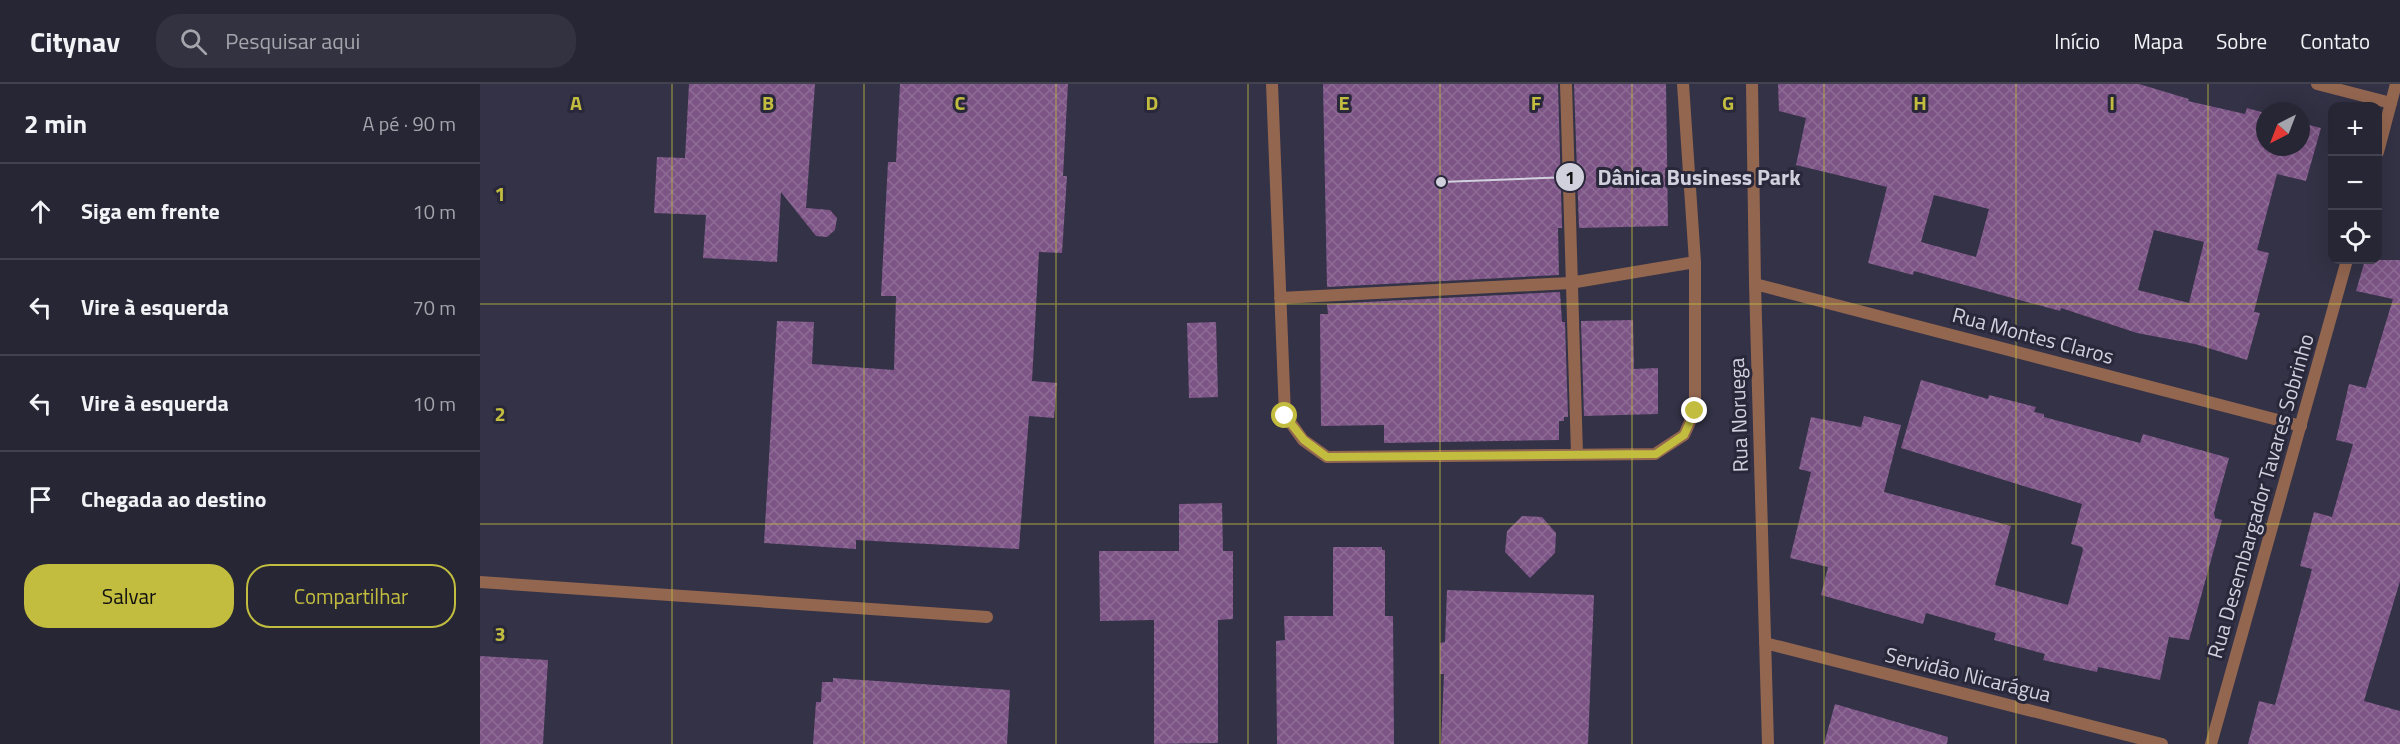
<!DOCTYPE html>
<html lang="pt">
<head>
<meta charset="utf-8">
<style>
	:root { --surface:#262634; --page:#323240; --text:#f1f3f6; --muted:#a4a5ac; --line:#42434f; --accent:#c2bd3f }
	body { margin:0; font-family:"Titillium Web",sans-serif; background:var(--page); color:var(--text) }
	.controls { position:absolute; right:18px; top:18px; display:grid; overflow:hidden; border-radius:12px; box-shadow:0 6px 24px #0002 }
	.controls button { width:54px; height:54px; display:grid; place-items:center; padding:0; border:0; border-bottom:2px solid var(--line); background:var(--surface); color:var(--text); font:30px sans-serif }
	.compass { position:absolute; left:1776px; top:18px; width:54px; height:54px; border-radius:50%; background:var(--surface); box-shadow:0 6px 24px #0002; rotate:222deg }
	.stop { position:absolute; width:18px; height:18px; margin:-14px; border:4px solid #c2bd3f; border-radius:50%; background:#fff }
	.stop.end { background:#c2bd3f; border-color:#fff; box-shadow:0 2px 6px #0008 }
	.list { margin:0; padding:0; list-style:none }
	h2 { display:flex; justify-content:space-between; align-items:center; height:78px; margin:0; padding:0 24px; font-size:26px }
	h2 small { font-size:20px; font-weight:400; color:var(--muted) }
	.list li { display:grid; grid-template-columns:39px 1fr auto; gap:18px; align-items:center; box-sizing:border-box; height:96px; padding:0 24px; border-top:2px solid var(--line) }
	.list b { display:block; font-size:22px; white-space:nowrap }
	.list em { font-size:20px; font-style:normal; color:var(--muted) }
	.actions { display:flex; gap:12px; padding:18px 24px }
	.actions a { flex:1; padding:14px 0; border:2px solid var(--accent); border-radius:24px; text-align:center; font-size:21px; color:var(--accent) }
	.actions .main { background:var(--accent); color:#111 }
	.icon { flex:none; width:33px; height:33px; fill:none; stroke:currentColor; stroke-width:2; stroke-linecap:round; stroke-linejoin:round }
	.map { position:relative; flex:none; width:1920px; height:660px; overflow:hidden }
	header { display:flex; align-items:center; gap:36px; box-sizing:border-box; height:84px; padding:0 30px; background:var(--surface); border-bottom:2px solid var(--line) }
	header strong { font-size:28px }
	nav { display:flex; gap:33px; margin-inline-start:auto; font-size:21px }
	.search { width:420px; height:54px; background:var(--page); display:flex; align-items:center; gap:15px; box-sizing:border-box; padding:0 21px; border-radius:24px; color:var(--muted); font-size:22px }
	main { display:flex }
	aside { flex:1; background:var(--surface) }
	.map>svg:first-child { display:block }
	.building { fill:url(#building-cross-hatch); fill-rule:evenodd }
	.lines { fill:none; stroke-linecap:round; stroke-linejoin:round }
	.service { stroke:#936650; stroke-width:12 }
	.minor { stroke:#936650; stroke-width:12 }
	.tertiary { stroke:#936650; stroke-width:12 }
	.route { stroke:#c2bd3f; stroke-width:8 }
	.grid { fill:none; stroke:#c2bd3f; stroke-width:1.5; stroke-opacity:0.55 }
	.labels { text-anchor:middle; stroke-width:6; stroke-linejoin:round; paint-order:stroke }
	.street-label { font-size:21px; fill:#d1d1de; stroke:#29283b }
	.grid-label { font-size:20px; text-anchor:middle; font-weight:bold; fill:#c2bd3f; stroke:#29283b; stroke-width:6; stroke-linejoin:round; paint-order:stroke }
	.leader { fill:none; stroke:#d1d1de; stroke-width:2 }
	.callout-dot { fill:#d1d1de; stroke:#29283b; stroke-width:2 }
	.mark-label { font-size:18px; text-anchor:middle; font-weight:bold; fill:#111 }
	.callout-label { font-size:22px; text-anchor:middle; font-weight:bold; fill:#d1d1de; stroke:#29283b; stroke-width:6; stroke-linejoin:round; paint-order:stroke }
</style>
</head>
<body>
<header>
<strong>Citynav</strong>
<div class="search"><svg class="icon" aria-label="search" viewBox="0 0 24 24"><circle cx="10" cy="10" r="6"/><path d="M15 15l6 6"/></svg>Pesquisar aqui</div>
<nav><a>Início</a><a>Mapa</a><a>Sobre</a><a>Contato</a></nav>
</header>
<main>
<aside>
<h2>2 min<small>A pé · 90 m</small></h2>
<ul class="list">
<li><svg class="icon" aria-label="ahead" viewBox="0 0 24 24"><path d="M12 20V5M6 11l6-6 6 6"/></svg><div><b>Siga em frente</b></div><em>10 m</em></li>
<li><svg class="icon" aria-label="left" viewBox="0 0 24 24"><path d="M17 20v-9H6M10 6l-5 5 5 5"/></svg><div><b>Vire à esquerda</b></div><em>70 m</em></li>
<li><svg class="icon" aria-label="left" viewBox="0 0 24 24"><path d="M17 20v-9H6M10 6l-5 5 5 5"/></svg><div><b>Vire à esquerda</b></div><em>10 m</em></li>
<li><svg class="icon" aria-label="arrive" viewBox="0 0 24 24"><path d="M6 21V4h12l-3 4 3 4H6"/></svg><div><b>Chegada ao destino</b></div></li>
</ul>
<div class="actions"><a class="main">Salvar</a><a>Compartilhar</a></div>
</aside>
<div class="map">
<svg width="1920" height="660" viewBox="0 0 1920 660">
	<defs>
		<pattern id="building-cross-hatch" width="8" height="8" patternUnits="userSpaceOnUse" patternTransform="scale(1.5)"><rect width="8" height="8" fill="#7c5485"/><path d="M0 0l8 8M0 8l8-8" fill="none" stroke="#8e6c96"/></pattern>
	</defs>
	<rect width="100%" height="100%" fill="#333246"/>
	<path class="building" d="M 209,0 L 335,0 L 326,124 L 350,126 L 357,134 L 355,146 L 347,153 L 336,152 L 301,108 L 297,178 L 223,174 L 226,131 L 174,129 L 177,73 L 205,74 Z
		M 420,0 L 588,0 L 583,92 L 587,92 L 582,169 L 559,168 L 552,297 L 577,299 L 574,334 L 549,332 L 539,465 L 376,456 L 376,465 L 284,459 L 297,237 L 334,238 L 332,280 L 414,286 L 416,212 L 401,212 L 408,78 L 416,78 Z
		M 843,0 L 1078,0 L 1082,144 L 1078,144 L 1079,191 L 847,203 Z
		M 1094,0 L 1186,0 L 1188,142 L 1099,144 Z
		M 1298,0 L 1659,0 L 1709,15 L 1708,17 L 1765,30 L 1767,24 L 1785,29 L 1785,63 L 1821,63 L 1821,39 L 1841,44 L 1826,97 L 1797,90 L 1777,166 L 1789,169 L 1774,228 L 1780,229 L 1767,276 L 1715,260 L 1657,249 L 1581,224 L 1580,227 L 1434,187 L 1433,191 L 1388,179 L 1407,103 L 1316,81 L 1326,34 L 1299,27 ZM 1454,111 L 1509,125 L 1496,173 L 1441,158 ZM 1674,146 L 1724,158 L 1709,219 L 1658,206 Z
		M 1885,176 L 1920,176 L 1920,497 L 1884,617 L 1920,627 L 1920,660 L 1768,660 L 1779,617 L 1795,621 L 1832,485 L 1820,482 L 1834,428 L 1852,433 L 1873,360 L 1856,356 L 1869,300 L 1886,304 L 1913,215 L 1876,207 Z
		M 1080,208 L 1082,238 L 1085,238 L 1088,333 L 1084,333 L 1084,337 L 1079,337 L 1079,356 L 904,359 L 904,341 L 841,342 L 840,230 L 848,230 L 847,220 Z
		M 1153,236 L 1154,285 L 1178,284 L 1178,330 L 1104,332 L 1101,237 Z
		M 736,238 L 738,313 L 709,314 L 707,239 Z
		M 1441,296 L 1508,315 L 1509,311 L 1556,323 L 1554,328 L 1564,330 L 1564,333 L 1660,359 L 1663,350 L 1749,374 L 1734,429 L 1735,434 L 1742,436 L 1709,556 L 1689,553 L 1680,596 L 1618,583 L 1617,588 L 1563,576 L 1565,570 L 1514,556 L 1516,549 L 1446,529 L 1443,540 L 1341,511 L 1348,483 L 1310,474 L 1331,388 L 1319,385 L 1331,333 L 1381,343 L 1384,332 L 1421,341 L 1404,408 L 1531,442 L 1515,501 L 1588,521 L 1603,466 L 1602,463 L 1591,460 L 1602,420 L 1421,364 Z
		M 742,419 L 743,467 L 753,467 L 753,535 L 738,536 L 738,659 L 674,660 L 674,536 L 620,537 L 619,467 L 699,467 L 699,420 Z
		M 1042,432 L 1062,433 L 1076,449 L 1075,469 L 1050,494 L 1025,468 L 1027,447 Z
		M 853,463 L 902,463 L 902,466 L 905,466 L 905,532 L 913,532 L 914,660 L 797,660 L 796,557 L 805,556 L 804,532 L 853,532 Z
		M 967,506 L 1114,511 L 1108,660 L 961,660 L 964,590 L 960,590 L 960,559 L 965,558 Z
		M 0,572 L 68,576 L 63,660 L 0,660 Z
		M 353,594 L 530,606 L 527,660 L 333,660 L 336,618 L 341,618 L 342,598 L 353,598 Z
		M 1355,620 L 1468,653 L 1467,660 L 1344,660 Z"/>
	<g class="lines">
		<path class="service" d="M 792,0 L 805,331 L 823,356 L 847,373 L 1175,370 L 1204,351 L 1215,327 L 1215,178 L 1203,0
			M 1086,0 L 1097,370
			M 800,214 L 1090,199 L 1215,178
			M 0,498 L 507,533"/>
		<path class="minor" d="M 1272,0 L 1275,200 L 1288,660
			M 1837,0 L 1911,19
			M 1275,200 L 1821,342
			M 1285,559 L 1682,660"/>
		<path class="tertiary" d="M 1898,68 L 1916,0
			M 1731,660 L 1867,176"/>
	</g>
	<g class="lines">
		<path class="route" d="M 805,332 L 824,356 L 847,373 L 1176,370 L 1204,351 L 1215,327"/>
	</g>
	<path class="grid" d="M 192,0 L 192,660M 384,0 L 384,660M 576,0 L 576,660M 768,0 L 768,660M 960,0 L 960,660M 1152,0 L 1152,660M 1344,0 L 1344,660M 1536,0 L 1536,660M 1728,0 L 1728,660M 0,220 L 1920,220M 0,440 L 1920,440"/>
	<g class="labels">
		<g class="street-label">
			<text transform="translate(1553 252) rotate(15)" y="7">Rua Montes Claros</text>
			<text transform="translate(1259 331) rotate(-92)" y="7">Rua Noruega</text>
			<text transform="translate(1781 412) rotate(-74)" y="7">Rua Desembargador Tavares Sobrinho</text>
			<text transform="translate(1488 591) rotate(14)" y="7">Servidão Nicarágua</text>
		</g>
	</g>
	<g class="grid-label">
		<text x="96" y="26">A</text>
		<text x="288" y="26">B</text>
		<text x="480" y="26">C</text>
		<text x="672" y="26">D</text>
		<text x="864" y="26">E</text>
		<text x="1056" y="26">F</text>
		<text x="1248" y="26">G</text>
		<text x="1440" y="26">H</text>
		<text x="1632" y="26">I</text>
		<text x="20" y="117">1</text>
		<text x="20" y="337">2</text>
		<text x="20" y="557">3</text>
	</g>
	<path class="leader" d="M961 98L1090 93"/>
	<g class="callout-dot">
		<circle cx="961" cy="98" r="6"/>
		<circle cx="1090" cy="93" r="15"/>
	</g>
	<g class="mark-label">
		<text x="1090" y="100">1</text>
	</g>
	<g class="callout-label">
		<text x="1219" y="101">Dânica Business Park</text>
	</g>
</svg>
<div class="controls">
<button>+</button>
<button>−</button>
<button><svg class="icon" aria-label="locate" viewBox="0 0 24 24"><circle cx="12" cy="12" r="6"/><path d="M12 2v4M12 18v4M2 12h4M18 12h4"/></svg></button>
</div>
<svg class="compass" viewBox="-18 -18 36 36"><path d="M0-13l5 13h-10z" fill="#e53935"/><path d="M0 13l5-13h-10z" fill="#a4a5ac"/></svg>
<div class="stop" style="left:805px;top:332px"></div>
<div class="stop end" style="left:1215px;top:327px"></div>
</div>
</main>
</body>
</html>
